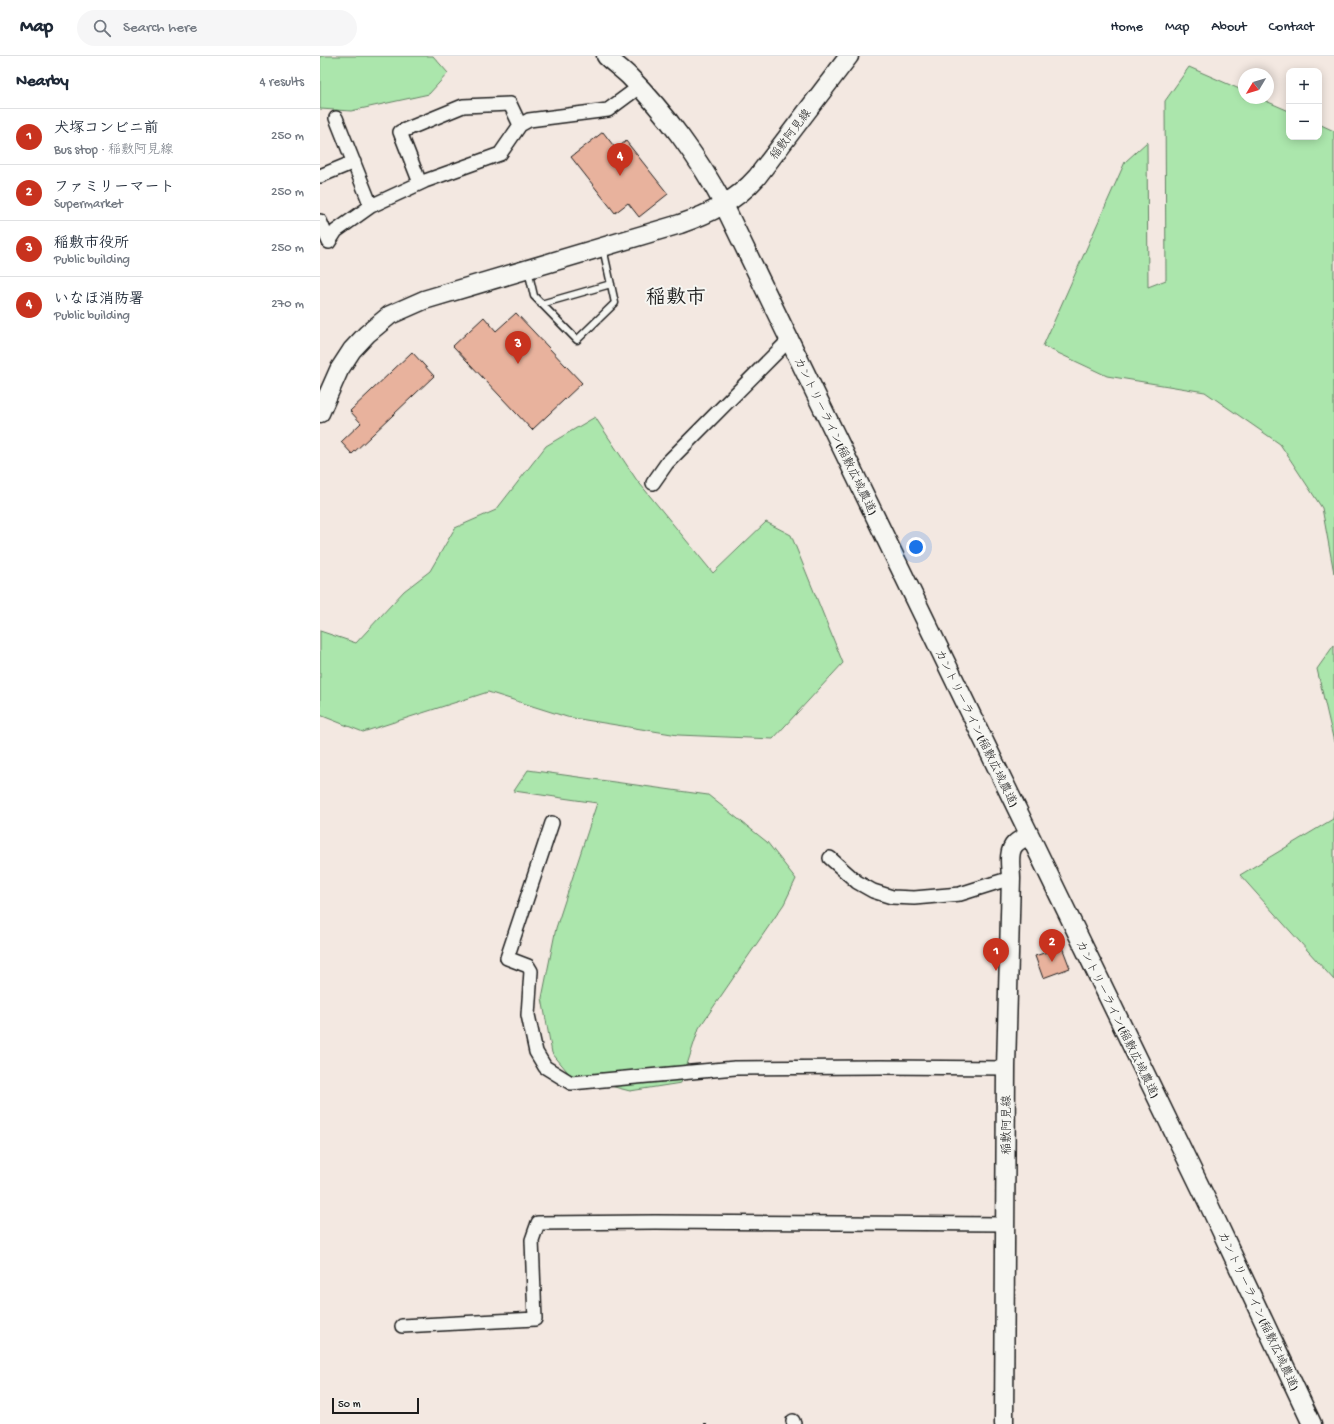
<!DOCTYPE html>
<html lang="en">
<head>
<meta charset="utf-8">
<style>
	:root { --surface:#fff; --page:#f6f6f7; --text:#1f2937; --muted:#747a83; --line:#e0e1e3; --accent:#c8321e }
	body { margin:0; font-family:"Gochi Hand","Klee One",sans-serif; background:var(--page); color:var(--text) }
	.controls { position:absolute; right:12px; top:12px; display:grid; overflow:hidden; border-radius:8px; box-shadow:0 2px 10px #0003 }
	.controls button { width:36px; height:36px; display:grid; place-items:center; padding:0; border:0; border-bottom:1px solid var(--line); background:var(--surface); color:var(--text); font:20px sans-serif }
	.compass { position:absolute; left:918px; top:12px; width:36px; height:36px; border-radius:50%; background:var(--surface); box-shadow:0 2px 10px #0003; rotate:232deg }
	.scale { position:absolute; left:12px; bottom:10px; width:87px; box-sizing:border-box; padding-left:4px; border:2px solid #1c1c1c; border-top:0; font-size:11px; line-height:14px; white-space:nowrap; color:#1c1c1c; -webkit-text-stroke:3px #f6f6f2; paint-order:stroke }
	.you { position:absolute; left:596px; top:491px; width:14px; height:14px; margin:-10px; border:3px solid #fff; border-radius:50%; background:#1a73e8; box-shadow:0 0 0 6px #1a73e833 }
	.badge { display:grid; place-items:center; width:26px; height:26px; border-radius:50%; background:var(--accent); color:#fff; font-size:13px; font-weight:700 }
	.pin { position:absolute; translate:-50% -33px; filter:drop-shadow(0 1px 2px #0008) }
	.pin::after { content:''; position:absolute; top:21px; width:14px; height:12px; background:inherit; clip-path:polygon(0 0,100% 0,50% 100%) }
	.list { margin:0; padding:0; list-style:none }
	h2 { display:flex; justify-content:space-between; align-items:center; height:52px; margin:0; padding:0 16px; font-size:17px }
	h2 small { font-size:13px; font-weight:400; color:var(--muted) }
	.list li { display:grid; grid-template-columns:26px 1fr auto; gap:12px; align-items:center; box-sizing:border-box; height:56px; padding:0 16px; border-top:1px solid var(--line) }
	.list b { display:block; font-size:15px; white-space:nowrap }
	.list p { margin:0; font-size:13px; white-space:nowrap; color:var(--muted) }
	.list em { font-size:13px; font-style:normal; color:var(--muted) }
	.icon { flex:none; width:22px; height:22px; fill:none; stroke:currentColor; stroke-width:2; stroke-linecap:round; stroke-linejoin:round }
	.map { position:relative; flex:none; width:1014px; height:1368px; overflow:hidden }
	header { display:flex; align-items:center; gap:24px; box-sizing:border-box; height:56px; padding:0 20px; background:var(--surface); border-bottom:1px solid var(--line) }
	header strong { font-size:19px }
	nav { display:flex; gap:22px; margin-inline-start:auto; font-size:14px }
	.search { width:280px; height:36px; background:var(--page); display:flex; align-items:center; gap:10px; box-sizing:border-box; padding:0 14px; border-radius:22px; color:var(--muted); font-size:15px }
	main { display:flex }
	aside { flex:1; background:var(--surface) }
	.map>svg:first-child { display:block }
	.green { fill:#abe6ac; stroke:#648164 }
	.building { fill:#e8b29d; stroke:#1c1c1c }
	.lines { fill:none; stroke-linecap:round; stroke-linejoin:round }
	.lane-casing { stroke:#1c1c1c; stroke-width:9 }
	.street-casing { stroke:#1c1c1c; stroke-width:16 }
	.secondary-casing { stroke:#1c1c1c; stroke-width:21 }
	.path { stroke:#1c1c1c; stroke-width:2; stroke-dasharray:3 3; stroke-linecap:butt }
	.lane { stroke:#f6f6f2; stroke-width:6 }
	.street { stroke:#f6f6f2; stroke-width:13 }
	.secondary { stroke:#f6f6f2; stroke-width:18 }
	.labels { text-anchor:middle; stroke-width:4; stroke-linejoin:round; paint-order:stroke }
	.street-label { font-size:12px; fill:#1c1c1c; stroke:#f6f6f2 }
	.town-label { font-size:20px; font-weight:bold; fill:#1c1c1c; stroke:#f6f6f2 }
</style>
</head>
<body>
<header>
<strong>Map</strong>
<div class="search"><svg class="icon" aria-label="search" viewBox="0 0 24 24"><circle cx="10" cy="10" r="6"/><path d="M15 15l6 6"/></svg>Search here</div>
<nav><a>Home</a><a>Map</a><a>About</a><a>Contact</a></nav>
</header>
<main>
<aside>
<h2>Nearby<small>4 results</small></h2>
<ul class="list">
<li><span class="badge">1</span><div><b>犬塚コンビニ前</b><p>Bus stop · 稲敷阿見線</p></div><em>250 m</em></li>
<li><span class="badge">2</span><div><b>ファミリーマート</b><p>Supermarket</p></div><em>250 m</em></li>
<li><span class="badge">3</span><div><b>稲敷市役所</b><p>Public building</p></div><em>250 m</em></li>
<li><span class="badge">4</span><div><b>いなほ消防署</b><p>Public building</p></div><em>270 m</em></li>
</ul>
</aside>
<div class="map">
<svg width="1014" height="1368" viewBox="0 0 1014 1368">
	<rect width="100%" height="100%" fill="#f3e8e1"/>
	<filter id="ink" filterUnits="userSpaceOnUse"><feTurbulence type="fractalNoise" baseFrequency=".025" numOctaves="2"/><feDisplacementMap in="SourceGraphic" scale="8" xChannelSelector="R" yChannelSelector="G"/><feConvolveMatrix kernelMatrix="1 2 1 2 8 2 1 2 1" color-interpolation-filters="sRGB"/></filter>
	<g filter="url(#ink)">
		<path class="green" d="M 0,0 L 113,0 L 128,17 L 109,38 L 31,55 L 0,53 Z
			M 869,11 L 924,35 L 924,42 L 939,42 L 969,55 L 969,81 L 999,81 L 999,68 L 1014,75 L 1014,517 L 1002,452 L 960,388 L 885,336 L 787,320 L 723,290 L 805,106 L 827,86 L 828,231 L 846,224 L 845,45 Z
			M 275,361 L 316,423 L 393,517 L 446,466 L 471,479 L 523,607 L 453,683 L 358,679 L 247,661 L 168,636 L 43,676 L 0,659 L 0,575 L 36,587 L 84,535 L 110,515 L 135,472 L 176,454 L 226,390 Z
			M 1014,589 L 1014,686 L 997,613 Z
			M 208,714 L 388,739 L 447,786 L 476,823 L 464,848 L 379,972 L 361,1027 L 310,1035 L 251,1020 L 232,997 L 222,942 L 236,872 L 277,747 L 194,735 Z
			M 1014,754 L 1014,924 L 920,819 L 1013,763 Z"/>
		<path class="building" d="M 283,76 L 296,93 L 306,85 L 348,138 L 319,161 L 308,147 L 295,157 L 251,101 Z
			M 196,257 L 262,327 L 212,374 L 133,290 L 164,261 L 176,275 Z
			M 92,296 L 114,320 L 32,398 L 21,386 L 41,367 L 30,355 Z
			M 742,891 L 750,912 L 723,922 L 715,900 Z"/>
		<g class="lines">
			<g class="lane-casing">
				<path id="lane" d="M 208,214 L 214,240 L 257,284 L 295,247 L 283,192
					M 221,248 L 291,228"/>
			</g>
			<g class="street-casing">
				<path id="street" d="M 16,62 L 51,150
					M 0,120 L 34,106
					M 100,127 L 80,76 L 143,50 L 190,48 L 200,69
					M 0,165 L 9,186
					M 9,186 L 16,175 L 51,150 L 105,125 L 180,98 L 200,69 L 209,64 L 288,54 L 319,31
					M 333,427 L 347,407 L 469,284
					M 232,767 L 187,902 L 208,910 L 211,915 L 208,959 L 216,996 L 225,1011 L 251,1027 L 415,1012 L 561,1011 L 686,1012
					M 510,802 L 537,826 L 553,835 L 572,841 L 594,842 L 640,838 L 691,822
					M 82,1270 L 215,1263 L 212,1184 L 218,1167 L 335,1166 L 686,1168
					M 473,1365 L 474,1368"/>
			</g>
			<g class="secondary-casing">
				<path id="secondary" d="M 286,0 C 293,7 302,13 309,20 C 345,56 380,104 404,149 L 890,1151 L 992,1368
					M 0,357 L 19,314 L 32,294 L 47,278 L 70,259 L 104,244 L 360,168 C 389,158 416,145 437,121 L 529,0
					M 684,1368 L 686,1012 L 691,822 C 691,812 687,796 695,788 C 699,784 704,782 709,779"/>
			</g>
			<path class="path" d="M 384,1368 L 388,1368"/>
			<use href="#lane" class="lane"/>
			<use href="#street" class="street"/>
			<use href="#secondary" class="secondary"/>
		</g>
	</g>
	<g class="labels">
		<g class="street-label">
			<text transform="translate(470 78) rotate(-53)" y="4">稲敷阿見線</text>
			<text transform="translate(516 380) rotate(64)" y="4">カントリーライン(稲敷広域農道)</text>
			<text transform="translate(657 672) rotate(64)" y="4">カントリーライン(稲敷広域農道)</text>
			<text transform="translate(798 963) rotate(64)" y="4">カントリーライン(稲敷広域農道)</text>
			<text transform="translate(686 1069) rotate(-90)" y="4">稲敷阿見線</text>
			<text transform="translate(939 1255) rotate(65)" y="4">カントリーライン(稲敷広域農道)</text>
		</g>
		<g class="town-label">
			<text x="356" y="247">稲敷市</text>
		</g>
	</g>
</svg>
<div class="controls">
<button>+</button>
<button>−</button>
</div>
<svg class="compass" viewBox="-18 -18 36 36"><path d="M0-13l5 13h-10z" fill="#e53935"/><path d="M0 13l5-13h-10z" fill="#747a83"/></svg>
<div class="scale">50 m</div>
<div class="you"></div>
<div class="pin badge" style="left:676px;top:915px">1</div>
<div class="pin badge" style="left:732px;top:906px">2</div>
<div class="pin badge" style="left:198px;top:308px">3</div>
<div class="pin badge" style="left:300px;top:120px">4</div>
</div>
</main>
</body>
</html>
